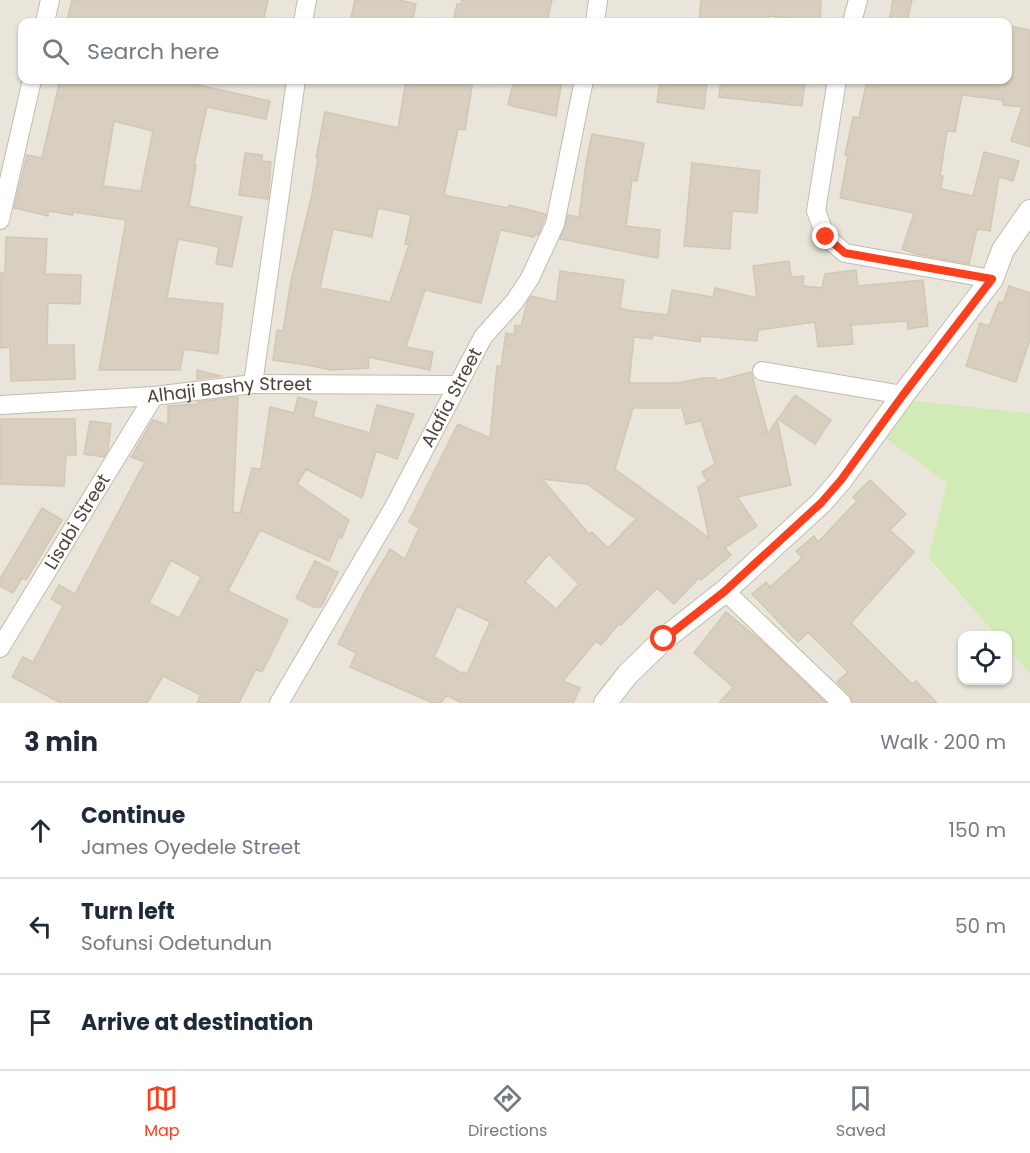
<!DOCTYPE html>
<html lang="en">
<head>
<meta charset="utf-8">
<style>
	:root { --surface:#fff; --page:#f6f6f7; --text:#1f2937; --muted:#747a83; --line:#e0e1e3; --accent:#fc3f1d }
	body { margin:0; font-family:Poppins,sans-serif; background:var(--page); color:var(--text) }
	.controls { position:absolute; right:18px; bottom:18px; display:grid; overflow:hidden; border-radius:12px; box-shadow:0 2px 4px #0004 }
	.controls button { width:54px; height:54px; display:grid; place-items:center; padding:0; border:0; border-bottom:2px solid var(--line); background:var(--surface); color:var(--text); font:30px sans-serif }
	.stop { position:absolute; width:18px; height:18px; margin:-14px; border:4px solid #fc3f1d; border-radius:50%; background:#fff }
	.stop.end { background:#fc3f1d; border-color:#fff; box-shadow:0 2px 6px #0008 }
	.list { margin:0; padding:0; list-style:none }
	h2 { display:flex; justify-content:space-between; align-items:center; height:78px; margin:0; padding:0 24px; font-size:26px }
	h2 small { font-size:20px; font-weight:400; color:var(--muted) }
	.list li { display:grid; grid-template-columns:39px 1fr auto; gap:18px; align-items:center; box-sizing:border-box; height:96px; padding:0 24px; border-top:2px solid var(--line) }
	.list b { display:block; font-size:22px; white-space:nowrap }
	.list p { margin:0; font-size:20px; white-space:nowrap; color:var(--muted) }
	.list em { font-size:20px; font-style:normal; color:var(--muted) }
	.icon { flex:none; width:33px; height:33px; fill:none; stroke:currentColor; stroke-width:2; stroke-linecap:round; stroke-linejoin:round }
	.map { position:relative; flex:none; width:1030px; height:703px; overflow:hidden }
	.search { position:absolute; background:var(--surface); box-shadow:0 2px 4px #0004; left:18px; right:18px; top:18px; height:66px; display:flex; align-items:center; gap:15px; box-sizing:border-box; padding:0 21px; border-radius:12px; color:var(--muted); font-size:22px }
	.sheet { height:366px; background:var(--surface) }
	nav { display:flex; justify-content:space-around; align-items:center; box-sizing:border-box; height:84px; border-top:2px solid var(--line); background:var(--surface); font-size:16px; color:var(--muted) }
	nav a { display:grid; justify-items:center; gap:3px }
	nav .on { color:var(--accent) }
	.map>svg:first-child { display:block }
	.residential { fill:#eae5da; fill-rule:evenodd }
	.green { fill:#d2eab5 }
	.building { fill:#d8cfc1; stroke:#d3c7b4; stroke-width:1.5; fill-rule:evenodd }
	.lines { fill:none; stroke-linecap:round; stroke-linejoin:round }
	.minor-casing { stroke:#c2bbae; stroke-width:20 }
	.tertiary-casing { stroke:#c2bbae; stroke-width:24 }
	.minor { stroke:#fff; stroke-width:18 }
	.tertiary { stroke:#fff; stroke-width:22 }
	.route { stroke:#fc3f1d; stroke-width:8 }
	.labels { text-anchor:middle; stroke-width:5; stroke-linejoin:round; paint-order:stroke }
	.street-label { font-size:18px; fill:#4b4439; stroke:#fff }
</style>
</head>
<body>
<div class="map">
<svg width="1030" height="703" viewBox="0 0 1030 703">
	<rect width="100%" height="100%" fill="#f6f3ec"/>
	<path class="residential" d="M 0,0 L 1030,0 L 1030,413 L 909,400 L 947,483 L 928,559 L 996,635 L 962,636 L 962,680 L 1008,680 L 1008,649 L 1030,674 L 1030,703 L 0,703 ZM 22,22 L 1008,22 L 1008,80 L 22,80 Z"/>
	<path class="green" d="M 909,400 L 1030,413 L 1030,674 L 1008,649 L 1008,636 L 996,635 L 928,558 L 947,483 L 880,434 Z"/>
	<path class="building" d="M 72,0 L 268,0 L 263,22 L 67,22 Z
		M 355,0 L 399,0 L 416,4 L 412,22 L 350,22 Z
		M 462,0 L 552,0 L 547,22 L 453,22 L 457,4 L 461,4 Z
		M 701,0 L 821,0 L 820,21 L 769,16 L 768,22 L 699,22 Z
		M 893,0 L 912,0 L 907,22 L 889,22 Z
		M 1008,26 L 1030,30 L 1030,147 L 1011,141 L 1022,107 L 1003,105 L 1003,100 L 962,95 L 955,132 L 947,131 L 940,176 L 943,176 L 941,189 L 973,196 L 984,152 L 1019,161 L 1013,181 L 999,177 L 990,231 L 977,229 L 969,264 L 916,254 L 902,249 L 914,213 L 840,198 L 848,156 L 845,155 L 853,117 L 859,118 L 867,80 L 1008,80 Z
		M 60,80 L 176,80 L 270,101 L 266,119 L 207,107 L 194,165 L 196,165 L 189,206 L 242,217 L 232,267 L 216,264 L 219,247 L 178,239 L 167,298 L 223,304 L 218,354 L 184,349 L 180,370 L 99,370 L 126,220 L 73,212 L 73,215 L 48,211 L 48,216 L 14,208 L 27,155 L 42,158 ZM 114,121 L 153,131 L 141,191 L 103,186 Z
		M 406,80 L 473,80 L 465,130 L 458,129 L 444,195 L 508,208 L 509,205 L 546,214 L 538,235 L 535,234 L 534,237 L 502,230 L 500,231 L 481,303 L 425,290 L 406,347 L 433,352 L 430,370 L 368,357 L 369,368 L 331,370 L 307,365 L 273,360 L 277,330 L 283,331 L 291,281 L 312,194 L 318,158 L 316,158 L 325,112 L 398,128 ZM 378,208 L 411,215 L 405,244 L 409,245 L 390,302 L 320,288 L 333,229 L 372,237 Z
		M 514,80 L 562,80 L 556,116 L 508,105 Z
		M 660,80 L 707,82 L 704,109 L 657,102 Z
		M 721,80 L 805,80 L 802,106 L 719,97 Z
		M 592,134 L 644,143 L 637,181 L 632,180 L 626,226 L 660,230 L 658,258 L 560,239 L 568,215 L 579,217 L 586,163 Z
		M 245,153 L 262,155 L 262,161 L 271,162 L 268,199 L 239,195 Z
		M 692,163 L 760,171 L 757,213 L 732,211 L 730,249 L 684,246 Z
		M 6,237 L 47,239 L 45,274 L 81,275 L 80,304 L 48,303 L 47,345 L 74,345 L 75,379 L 11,381 L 10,347 L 0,348 L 0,273 L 5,273 Z
		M 789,261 L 791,277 L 804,276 L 803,286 L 822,288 L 825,274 L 856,270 L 858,286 L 923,280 L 928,326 L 908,329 L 907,321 L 851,325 L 853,344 L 818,347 L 815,322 L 758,330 L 757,341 L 701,336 L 700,342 L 653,335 L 652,339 L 634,337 L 629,383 L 677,383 L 703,378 L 716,378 L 717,381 L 751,372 L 768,434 L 777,420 L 791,485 L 737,497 L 757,526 L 725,548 L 731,555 L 701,580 L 699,578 L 674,604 L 657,588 L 621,625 L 619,624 L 601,645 L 596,641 L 563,681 L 580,688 L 573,703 L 462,703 L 446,695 L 441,703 L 433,703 L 350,667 L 356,653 L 338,644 L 365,591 L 390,549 L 405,559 L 419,528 L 409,522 L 458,424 L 490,438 L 497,366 L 501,366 L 506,333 L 514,335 L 515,325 L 521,326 L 527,303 L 531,296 L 556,302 L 560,271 L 624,280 L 620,308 L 625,309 L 625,310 L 668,315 L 672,290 L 713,297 L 715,288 L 757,298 L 753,266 ZM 633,408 L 682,408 L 686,424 L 701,421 L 715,464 L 702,472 L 707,481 L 698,487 L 709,538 L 615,469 ZM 542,479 L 587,484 L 636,519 L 608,548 L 592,532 L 589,534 ZM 549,554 L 579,584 L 556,609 L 525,582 ZM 457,606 L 490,622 L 467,674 L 464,672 L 463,674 L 434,657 Z
		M 1009,286 L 1030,293 L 1030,339 L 1016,382 L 966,366 L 980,323 L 989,326 L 999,302 L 1003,303 Z
		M 197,370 L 212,374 L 222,376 L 197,379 Z
		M 795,395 L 831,420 L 815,444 L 778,419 Z
		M 238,397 L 233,512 L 240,513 L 252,468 L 261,469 L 270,407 L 294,413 L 298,397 L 317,402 L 313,417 L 370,433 L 377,405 L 414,414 L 397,459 L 376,451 L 362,498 L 306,469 L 297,484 L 349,520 L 342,538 L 339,537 L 329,561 L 260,530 L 228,591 L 288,620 L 262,672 L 256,669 L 239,703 L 197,703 L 201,695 L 163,676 L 147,703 L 61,703 L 12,677 L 23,657 L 33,662 L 63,606 L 51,599 L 59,585 L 75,594 L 145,462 L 131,457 L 153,420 L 168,425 L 168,406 L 198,404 L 198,402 ZM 171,560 L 201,577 L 179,618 L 149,603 Z
		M 0,419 L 75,419 L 76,455 L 66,455 L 64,486 L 0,484 Z
		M 90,421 L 111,424 L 108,449 L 104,457 L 84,454 Z
		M 870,480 L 906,514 L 890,530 L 914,552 L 851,623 L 912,684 L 916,681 L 937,703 L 853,703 L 850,695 L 837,682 L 848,672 L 808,632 L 798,642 L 752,594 L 766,582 L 770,587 L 802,558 L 796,551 L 814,536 L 818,542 L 857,501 L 853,497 Z
		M 42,508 L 62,520 L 26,580 L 22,578 L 13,593 L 0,586 L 0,579 Z
		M 315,561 L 338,572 L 321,607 L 314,607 L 296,598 Z
		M 726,612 L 767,646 L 826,703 L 719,703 L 733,687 L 694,653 Z"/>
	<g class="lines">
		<g class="minor-casing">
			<g id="minor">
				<path d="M 45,22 L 50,0"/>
				<path d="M 303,22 L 307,0"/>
				<path d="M 595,22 L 598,0"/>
				<path d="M 852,22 L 858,0"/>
				<path d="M 837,80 L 816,211 L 826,237 L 845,253 L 992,279"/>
				<path d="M 0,220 L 32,80"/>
				<path d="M 762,371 L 903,395"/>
				<path d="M 253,384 L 296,80"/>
				<path id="s1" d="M 0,405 L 154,396 L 253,384 L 458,385"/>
				<path d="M 725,591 L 842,703"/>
				<path id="s2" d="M 0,648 L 154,396"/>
				<path id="s3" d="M 279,703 L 394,507 L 483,337 L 515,301 L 530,278 L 555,224 L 584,80"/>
			</g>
		</g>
		<g class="tertiary-casing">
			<path id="tertiary" d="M 605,703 L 628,674 L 664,639 L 725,591 L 821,503 L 841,480 L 903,395 L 992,279 L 1003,250 L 1030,211"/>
		</g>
		<use href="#minor" class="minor"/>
		<use href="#tertiary" class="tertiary"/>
	</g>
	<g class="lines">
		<path class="route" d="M 664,639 L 725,591 L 821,503 L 841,480 L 903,395 L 992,279 L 845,253 L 826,237"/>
	</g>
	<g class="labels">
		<g class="street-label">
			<text dy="6" stroke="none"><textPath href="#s1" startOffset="230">Alhaji Bashy Street</textPath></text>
			<text dy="6" stroke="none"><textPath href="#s3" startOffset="351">Alafia Street</textPath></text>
			<text dy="6" stroke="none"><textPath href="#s2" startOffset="148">Lisabi Street</textPath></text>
		</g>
	</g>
</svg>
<div class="controls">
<button><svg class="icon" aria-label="locate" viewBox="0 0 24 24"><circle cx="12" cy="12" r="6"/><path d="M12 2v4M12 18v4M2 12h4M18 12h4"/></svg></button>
</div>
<div class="stop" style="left:664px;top:639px"></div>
<div class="stop end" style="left:826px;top:237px"></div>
<div class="search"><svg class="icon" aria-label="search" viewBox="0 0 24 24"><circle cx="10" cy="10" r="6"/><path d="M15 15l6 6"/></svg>Search here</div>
</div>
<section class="sheet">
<h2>3 min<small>Walk · 200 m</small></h2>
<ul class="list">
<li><svg class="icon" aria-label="ahead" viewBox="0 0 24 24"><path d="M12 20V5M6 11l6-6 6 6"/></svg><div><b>Continue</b><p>James Oyedele Street</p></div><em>150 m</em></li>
<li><svg class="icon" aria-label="left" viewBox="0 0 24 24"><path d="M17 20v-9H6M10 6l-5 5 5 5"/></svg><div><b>Turn left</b><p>Sofunsi Odetundun</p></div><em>50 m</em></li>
<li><svg class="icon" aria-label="arrive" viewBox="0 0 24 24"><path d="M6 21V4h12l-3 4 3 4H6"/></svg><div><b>Arrive at destination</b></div></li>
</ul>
</section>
<nav>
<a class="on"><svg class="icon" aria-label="map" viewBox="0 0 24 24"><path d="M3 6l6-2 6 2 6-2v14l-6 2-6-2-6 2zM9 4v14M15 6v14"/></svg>Map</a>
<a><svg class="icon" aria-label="directions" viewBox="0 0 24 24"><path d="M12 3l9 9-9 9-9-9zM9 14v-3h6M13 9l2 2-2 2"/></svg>Directions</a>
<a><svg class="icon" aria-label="saved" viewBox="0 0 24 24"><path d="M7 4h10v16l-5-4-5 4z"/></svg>Saved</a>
</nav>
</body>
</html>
